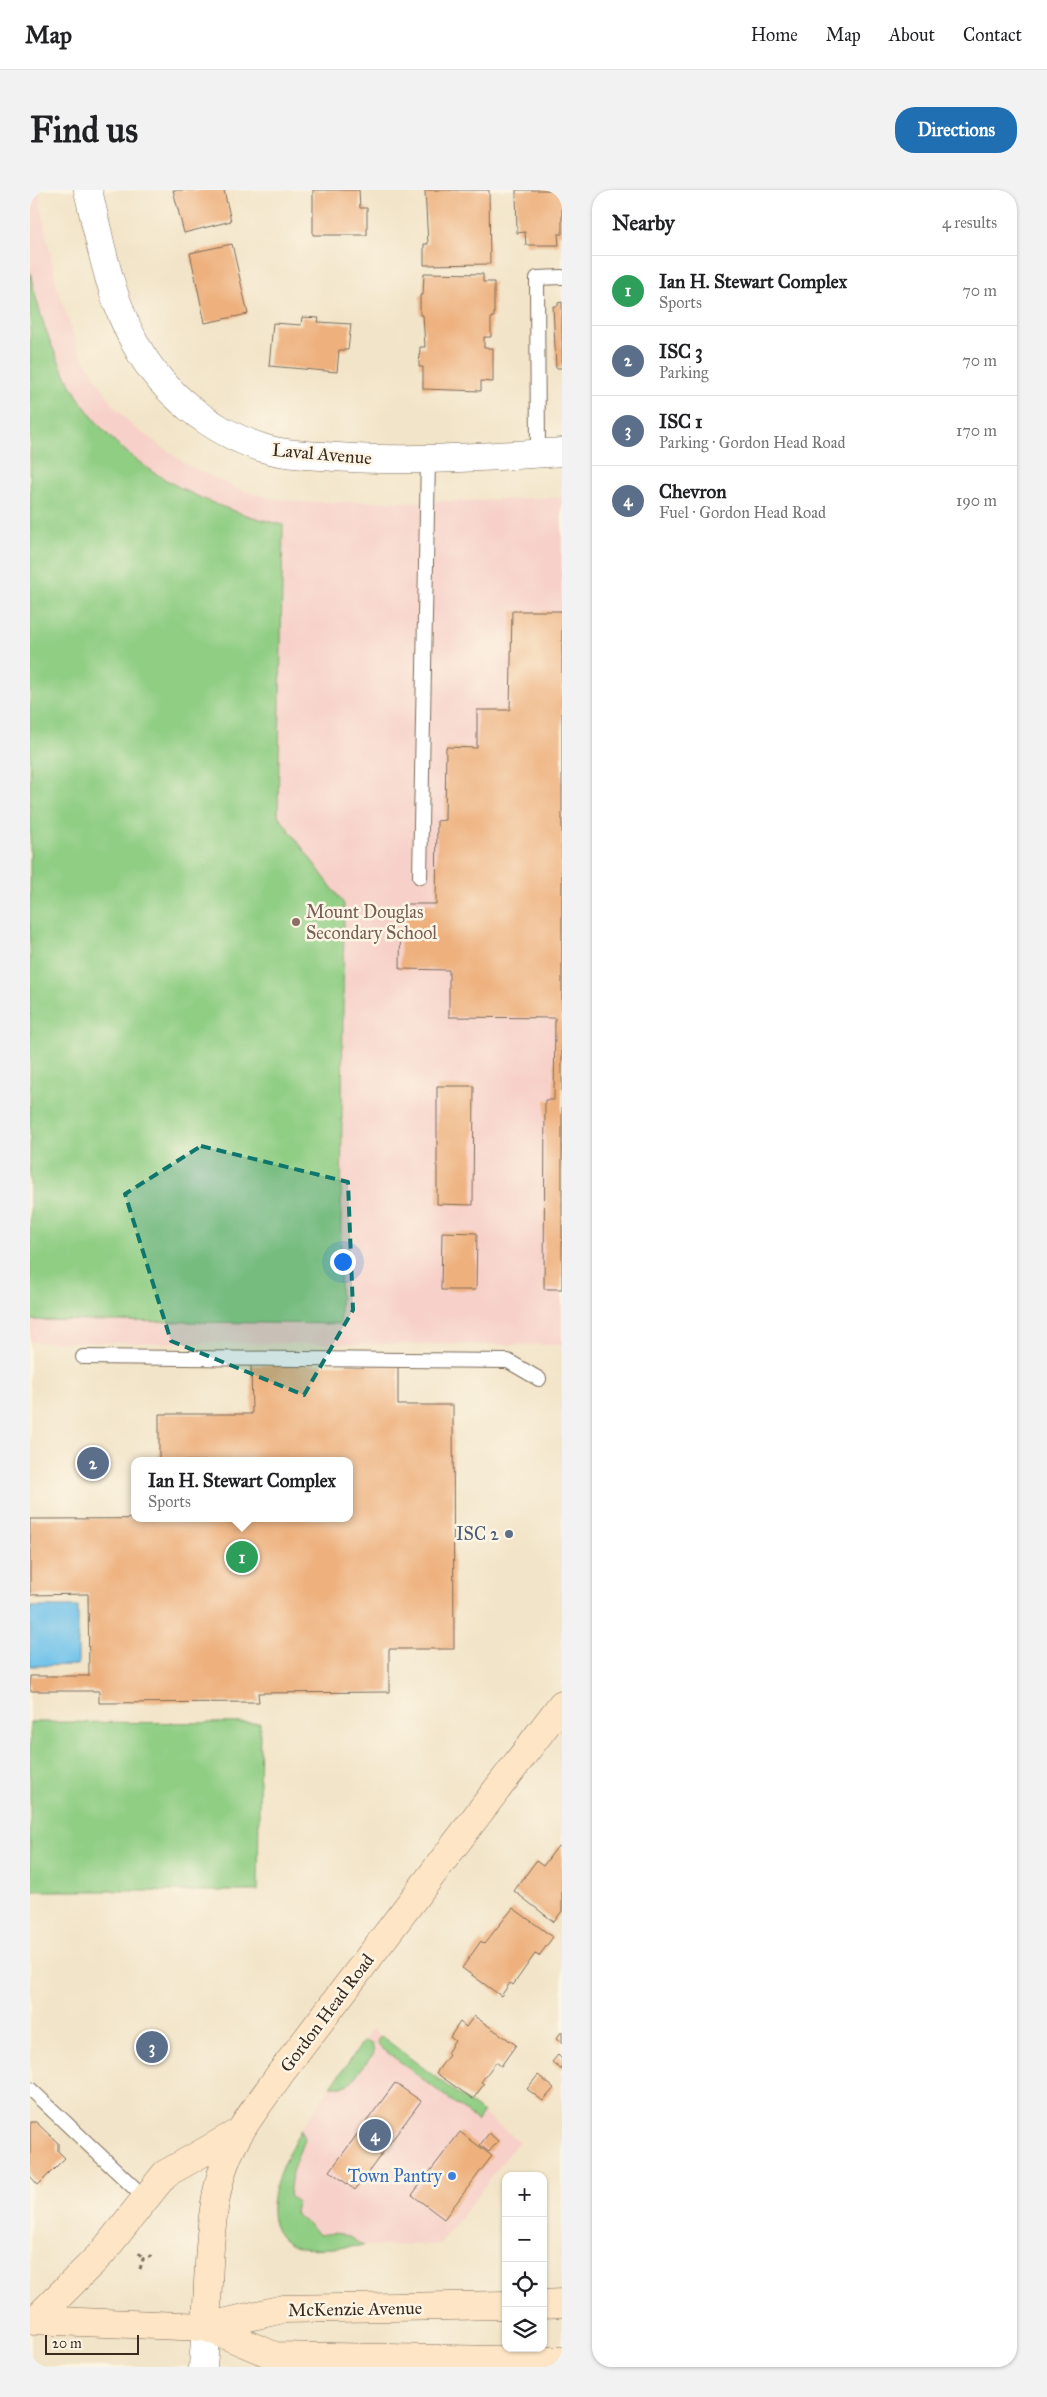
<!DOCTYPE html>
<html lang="en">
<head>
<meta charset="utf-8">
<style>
	:root { --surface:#fff; --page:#f2f2f2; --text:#202124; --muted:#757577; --line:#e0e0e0; --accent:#1f6fb2 }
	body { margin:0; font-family:"IM FELL Great Primer",serif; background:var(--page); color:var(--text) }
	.controls { position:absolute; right:15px; bottom:15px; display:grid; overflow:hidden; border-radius:10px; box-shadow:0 1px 4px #0004 }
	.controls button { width:45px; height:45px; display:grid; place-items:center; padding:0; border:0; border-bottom:1px solid var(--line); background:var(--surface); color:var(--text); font:25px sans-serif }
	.scale { position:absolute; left:15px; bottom:12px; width:94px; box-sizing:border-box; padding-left:5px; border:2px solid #3b2a1e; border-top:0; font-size:14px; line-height:18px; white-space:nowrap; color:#3b2a1e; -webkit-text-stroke:4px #fcf5e5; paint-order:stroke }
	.you { position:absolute; left:312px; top:1071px; width:18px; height:18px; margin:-12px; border:4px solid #fff; border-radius:50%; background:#1a73e8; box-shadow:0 0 0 8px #1a73e833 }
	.badge { display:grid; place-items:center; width:32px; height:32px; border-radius:50%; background:var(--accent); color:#fff; font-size:16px; font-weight:700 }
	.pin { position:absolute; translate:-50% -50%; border:2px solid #fff; box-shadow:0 1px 5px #0006 }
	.popup { position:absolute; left:101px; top:1267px; width:222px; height:65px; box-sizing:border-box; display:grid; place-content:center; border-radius:10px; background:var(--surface); filter:drop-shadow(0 1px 4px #0005); font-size:16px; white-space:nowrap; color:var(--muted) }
	.popup b { font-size:19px; color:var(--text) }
	.popup::after { content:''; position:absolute; left:50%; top:100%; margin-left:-10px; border:10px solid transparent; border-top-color:var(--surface) }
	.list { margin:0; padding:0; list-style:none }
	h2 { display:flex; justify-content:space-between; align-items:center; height:65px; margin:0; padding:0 20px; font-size:21px }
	h2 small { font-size:16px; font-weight:400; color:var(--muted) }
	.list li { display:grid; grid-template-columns:32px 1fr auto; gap:15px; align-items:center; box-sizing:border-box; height:70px; padding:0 20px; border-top:1px solid var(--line) }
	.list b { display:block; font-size:19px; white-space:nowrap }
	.list p { margin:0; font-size:16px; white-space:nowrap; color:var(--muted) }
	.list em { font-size:16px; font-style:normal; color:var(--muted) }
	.icon { flex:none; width:28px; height:28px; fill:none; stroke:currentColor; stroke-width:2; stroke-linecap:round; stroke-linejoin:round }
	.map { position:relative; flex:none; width:532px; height:2177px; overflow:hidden; border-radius:20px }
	header { display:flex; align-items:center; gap:30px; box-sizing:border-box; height:70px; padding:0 25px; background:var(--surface); border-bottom:1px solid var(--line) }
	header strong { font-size:24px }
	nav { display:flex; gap:28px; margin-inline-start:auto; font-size:18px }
	.intro { display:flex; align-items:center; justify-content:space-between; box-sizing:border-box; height:120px; padding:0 30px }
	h1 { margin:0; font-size:35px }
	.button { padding:12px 22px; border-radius:20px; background:var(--accent); color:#fff; font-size:18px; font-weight:700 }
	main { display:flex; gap:30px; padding:0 30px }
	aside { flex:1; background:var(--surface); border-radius:20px; box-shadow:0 1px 4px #0004 }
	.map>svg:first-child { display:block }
	.built { fill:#f7d1c9 }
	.green { fill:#90ce84; stroke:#667c51 }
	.water { fill:#6fc2eb; stroke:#557684 }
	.building { fill:#eeb17e }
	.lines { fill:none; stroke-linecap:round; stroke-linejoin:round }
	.service-casing { stroke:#7b6b5a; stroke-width:16 }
	.minor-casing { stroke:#7b6b5a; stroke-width:29 }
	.tertiary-casing { stroke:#7b6b5a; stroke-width:29 }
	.secondary-casing { stroke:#7b6b5a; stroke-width:29 }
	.path { stroke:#7b6b5a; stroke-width:3; stroke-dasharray:4 4; stroke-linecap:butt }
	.service { stroke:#fff; stroke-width:14 }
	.minor { stroke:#fff; stroke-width:28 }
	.tertiary { stroke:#fff; stroke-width:28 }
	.secondary { stroke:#fde5c5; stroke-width:28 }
	.marked { fill:#0f766e; fill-opacity:0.2; stroke:#0f766e; stroke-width:4; stroke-dasharray:10 6; stroke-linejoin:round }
	.education-dot { fill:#8d6e63; stroke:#fcf5e5; stroke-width:2 }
	.service-dot { fill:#5c6f8a; stroke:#fcf5e5; stroke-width:2 }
	.shop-dot { fill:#3f7fe0; stroke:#fcf5e5; stroke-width:2 }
	.labels { text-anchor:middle; stroke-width:5; stroke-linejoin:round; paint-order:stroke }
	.street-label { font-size:18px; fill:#3b2a1e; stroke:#fcf5e5 }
	.education-label { font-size:18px; fill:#785e54; stroke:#fcf5e5; text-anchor:start }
	.service-label { font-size:18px; fill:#4e5e75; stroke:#fcf5e5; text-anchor:end }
	.shop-label { font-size:18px; fill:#366cbe; stroke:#fcf5e5; text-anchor:end }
</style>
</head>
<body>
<header>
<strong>Map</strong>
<nav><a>Home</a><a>Map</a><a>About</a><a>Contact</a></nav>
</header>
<div class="intro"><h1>Find us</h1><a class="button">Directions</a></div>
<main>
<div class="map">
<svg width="532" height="2177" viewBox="0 0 532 2177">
	<rect width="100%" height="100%" fill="#fcf5e5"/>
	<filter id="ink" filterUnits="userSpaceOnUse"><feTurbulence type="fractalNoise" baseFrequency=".02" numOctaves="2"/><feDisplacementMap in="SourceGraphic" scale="10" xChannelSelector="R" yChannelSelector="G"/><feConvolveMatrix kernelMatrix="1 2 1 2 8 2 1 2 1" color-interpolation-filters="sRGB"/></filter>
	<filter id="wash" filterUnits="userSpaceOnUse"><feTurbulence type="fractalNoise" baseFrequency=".0096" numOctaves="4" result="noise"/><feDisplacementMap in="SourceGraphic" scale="20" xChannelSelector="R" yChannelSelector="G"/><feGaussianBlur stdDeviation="1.12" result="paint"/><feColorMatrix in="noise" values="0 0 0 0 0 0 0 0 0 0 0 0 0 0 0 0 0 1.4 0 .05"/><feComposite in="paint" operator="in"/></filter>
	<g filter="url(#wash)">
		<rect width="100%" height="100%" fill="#f2e4c8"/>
		<path class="built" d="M 0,0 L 8,0 L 26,93 L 48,159 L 83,215 L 104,237 L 159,276 L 211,300 L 239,308 L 271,312 L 437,311 L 532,307 L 532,1155 L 0,1152 Z
			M 342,1839 L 489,1951 L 410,2054 L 270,2058 L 253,2050 L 243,2034 L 242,2014 L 246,1995 L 271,1939 Z"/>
		<path class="green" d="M 0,81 C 10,133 31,188 64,229 C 110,286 183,319 253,335 L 248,625 L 314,714 L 310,1134 L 0,1130 Z
			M 0,1532 L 230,1533 L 228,1701 L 0,1701 Z
			M 351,1846 L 453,1923 L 448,1931 L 349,1856 L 347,1851 Z
			M 334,1851 L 342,1854 L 344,1863 L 320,1893 L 314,1896 L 301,1896 Z
			M 271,1939 L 274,1949 L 262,1982 L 259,2006 L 267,2012 L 265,2023 L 290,2045 C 311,2041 316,2044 333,2056 C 313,2057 291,2060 271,2058 C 264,2057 256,2052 251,2047 C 227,2018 256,1967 271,1939 Z"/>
		<path class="water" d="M 0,1417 L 48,1417 L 48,1475 L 0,1476 Z"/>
		<g id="blocks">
			<path class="building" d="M 143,0 L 194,0 L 201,31 L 154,43 Z
				M 283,0 L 329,0 L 330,18 L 337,18 L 337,45 L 283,45 Z
				M 395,0 L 459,0 L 460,74 L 394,75 L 394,54 L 398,54 Z
				M 486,0 L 532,0 L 532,44 L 528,44 L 529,55 L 496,55 L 495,42 L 487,43 Z
				M 202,54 L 218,124 L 175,133 L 160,63 Z
				M 394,83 L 453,84 L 453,92 L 464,92 L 464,127 L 461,127 L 461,147 L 454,147 L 454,158 L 463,158 L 463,192 L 451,191 L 451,201 L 393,199 L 393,177 L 389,177 L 390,157 L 395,157 L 393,125 L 390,125 L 390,105 L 393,105 Z
				M 532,112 L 532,178 L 526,178 L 523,116 L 528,116 L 528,113 Z
				M 272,127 L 289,128 L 288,132 L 321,134 L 318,160 L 309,160 L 307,182 L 239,176 L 243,133 L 271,135 Z
				M 482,421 L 532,421 L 532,1099 L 514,1099 L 515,910 L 524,910 L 525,828 L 419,827 L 419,780 L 370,779 L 371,714 L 406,714 L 407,631 L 415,630 L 416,557 L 447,558 L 447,520 L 480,520 Z
				M 407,896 L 444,896 L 443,1015 L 407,1014 Z
				M 412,1042 L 447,1043 L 446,1100 L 411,1100 Z
				M 368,1174 L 368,1215 L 423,1215 L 424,1459 L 359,1459 L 359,1502 L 228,1503 L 229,1512 L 69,1513 L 69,1501 L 0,1501 L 0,1486 L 59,1486 L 58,1404 L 0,1405 L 0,1329 L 320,1328 L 320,1271 L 129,1271 L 129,1224 L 222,1224 L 221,1175 Z
				M 528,1656 L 532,1658 L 532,1721 L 524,1732 L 484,1701 L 506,1671 L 513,1676 Z
				M 483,1718 L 523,1747 L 509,1766 L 505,1764 L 483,1795 L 480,1793 L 471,1806 L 432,1778 L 451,1751 L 454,1754 Z
				M 444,1826 L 486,1855 L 471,1876 L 466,1872 L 451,1892 L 454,1894 L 443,1909 L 406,1883 L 419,1865 L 417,1863 L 425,1851 L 420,1847 L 430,1832 L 436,1837 Z
				M 532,1841 L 532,1853 L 526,1849 Z
				M 528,1865 L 532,1869 L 532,1880 L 522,1872 Z
				M 508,1885 L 524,1898 L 513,1911 L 497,1899 Z
				M 365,1893 L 391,1911 L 325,2000 L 300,1981 Z
				M 0,1932 L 6,1932 L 28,1953 L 28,1961 L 35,1968 L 8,1995 L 0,1986 Z
				M 430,1942 L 462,1966 L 414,2029 L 382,2005 Z
				M 459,1943 L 468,1951 L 459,1962 L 450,1955 Z"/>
		</g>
	</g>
	<g filter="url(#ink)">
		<use href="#blocks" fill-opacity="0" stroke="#7b6b5a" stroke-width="1"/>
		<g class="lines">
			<g class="service-casing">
				<path id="service" d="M 508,263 L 507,88 L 532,87
					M 390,687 L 398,269
					M 53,1167 L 478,1171 L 509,1189
					M 0,1899 L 115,2008"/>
			</g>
			<g class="minor-casing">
				<path id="minor" d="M 58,0 C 70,52 80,108 106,155 C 132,203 182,242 233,258 C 252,264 274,265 293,266 C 372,273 453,267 532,262"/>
			</g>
			<g class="tertiary-casing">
				<path id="tertiary" d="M 173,2177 L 176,2137"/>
			</g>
			<g class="secondary-casing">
				<path id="secondary" d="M 513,2114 L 532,2113
					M 0,2130 L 176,2137 L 253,2119 L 476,2115
					M 4,2131 L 72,2063 L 135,1984 L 209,1942
					M 176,2137 C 179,2087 178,2019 195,1973 C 207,1940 230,1913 250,1884 L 532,1514
					M 176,2137 L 245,2166 L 532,2171"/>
			</g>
			<path class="path" d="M 109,2063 L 113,2069
				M 110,2079 L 113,2069 L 124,2065"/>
			<use href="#service" class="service"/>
			<use href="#minor" class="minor"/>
			<use href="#tertiary" class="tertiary"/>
			<use href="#secondary" class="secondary"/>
		</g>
	</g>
	<path class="marked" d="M 171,956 L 318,992 L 323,1120 L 274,1205 L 141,1151 L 95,1004 Z"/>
	<circle class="education-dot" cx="266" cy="732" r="5"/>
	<circle class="service-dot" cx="479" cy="1344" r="5"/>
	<circle class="shop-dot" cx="422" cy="1986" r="5"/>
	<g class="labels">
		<g class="street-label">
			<text transform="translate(292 264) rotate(5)" y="6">Laval Avenue</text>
			<text transform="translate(297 1823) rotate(-53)" y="6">Gordon Head Road</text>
			<text transform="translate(325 2119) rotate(-1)" y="6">McKenzie Avenue</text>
		</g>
		<g class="education-label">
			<text x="276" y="728">Mount Douglas<tspan x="276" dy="21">Secondary School</tspan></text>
		</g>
		<g class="service-label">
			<text x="469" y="1350">ISC 2</text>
		</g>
		<g class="shop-label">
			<text x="412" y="1992">Town Pantry</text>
		</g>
	</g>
</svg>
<div class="controls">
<button>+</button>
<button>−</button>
<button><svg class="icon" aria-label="locate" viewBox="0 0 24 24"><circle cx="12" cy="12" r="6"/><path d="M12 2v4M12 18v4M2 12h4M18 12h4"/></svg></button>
<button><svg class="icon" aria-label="layers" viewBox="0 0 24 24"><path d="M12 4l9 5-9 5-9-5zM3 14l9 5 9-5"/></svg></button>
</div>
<div class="scale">20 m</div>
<div class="you"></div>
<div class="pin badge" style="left:212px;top:1367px;background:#2e9e5b">1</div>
<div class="popup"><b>Ian H. Stewart Complex</b>Sports</div>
<div class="pin badge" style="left:63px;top:1273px;background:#5c6f8a">2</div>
<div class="pin badge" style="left:122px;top:1857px;background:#5c6f8a">3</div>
<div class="pin badge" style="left:345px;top:1945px;background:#5c6f8a">4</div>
</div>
<aside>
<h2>Nearby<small>4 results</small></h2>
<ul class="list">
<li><span class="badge" style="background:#2e9e5b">1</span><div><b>Ian H. Stewart Complex</b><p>Sports</p></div><em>70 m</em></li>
<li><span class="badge" style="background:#5c6f8a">2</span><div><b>ISC 3</b><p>Parking</p></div><em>70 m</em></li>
<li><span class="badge" style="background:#5c6f8a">3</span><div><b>ISC 1</b><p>Parking · Gordon Head Road</p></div><em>170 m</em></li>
<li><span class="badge" style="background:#5c6f8a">4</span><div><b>Chevron</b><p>Fuel · Gordon Head Road</p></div><em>190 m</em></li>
</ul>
</aside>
</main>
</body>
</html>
